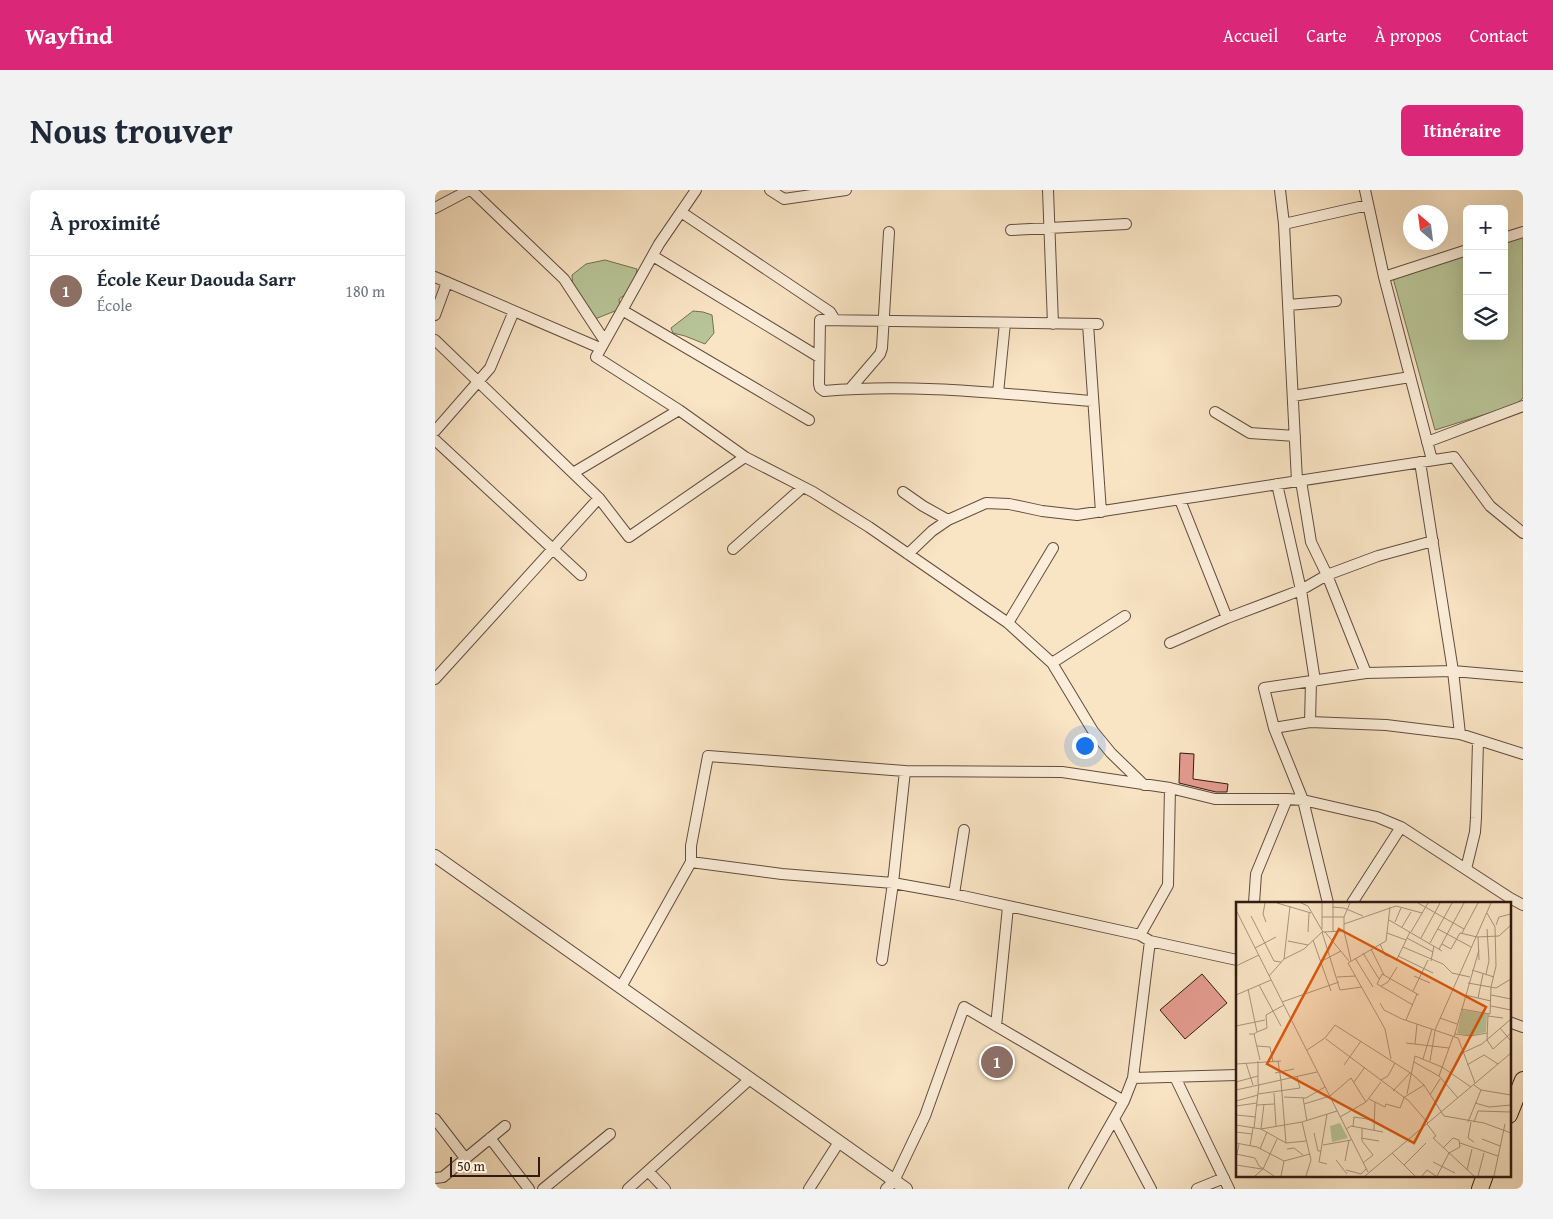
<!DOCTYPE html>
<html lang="fr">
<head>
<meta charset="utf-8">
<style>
	:root { --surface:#fff; --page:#f2f2f3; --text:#1f2937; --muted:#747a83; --line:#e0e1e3; --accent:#db2777 }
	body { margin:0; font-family:"Gentium Book Plus",serif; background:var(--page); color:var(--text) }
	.controls { position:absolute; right:15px; top:15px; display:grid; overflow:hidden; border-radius:8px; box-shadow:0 5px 20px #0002 }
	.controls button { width:45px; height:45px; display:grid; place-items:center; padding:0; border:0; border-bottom:1px solid var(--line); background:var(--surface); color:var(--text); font:25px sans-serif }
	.compass { position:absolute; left:968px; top:15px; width:45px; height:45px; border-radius:50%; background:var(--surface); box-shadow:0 5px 20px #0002; rotate:332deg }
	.scale { position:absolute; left:15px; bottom:12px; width:90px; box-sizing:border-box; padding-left:5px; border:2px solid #311a11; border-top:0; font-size:14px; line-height:18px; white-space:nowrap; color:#311a11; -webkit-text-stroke:4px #fbedd9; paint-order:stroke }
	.you { position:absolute; left:649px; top:555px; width:18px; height:18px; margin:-12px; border:4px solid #fff; border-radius:50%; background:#1a73e8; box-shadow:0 0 0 8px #1a73e833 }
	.badge { display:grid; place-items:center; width:32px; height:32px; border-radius:50%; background:var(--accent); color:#fff; font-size:16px; font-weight:700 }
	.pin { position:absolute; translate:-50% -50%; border:2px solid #fff; box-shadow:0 1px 5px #0006 }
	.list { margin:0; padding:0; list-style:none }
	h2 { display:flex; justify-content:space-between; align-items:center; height:65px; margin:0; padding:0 20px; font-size:21px }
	h2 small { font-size:16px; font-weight:400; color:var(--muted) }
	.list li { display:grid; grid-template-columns:32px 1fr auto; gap:15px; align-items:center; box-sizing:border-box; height:70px; padding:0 20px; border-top:1px solid var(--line) }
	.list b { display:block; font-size:19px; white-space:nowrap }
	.list p { margin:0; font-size:16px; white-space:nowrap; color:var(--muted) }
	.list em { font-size:16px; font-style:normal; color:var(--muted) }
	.icon { flex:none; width:28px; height:28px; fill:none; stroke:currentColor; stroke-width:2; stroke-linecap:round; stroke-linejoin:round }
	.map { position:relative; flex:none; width:1088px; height:999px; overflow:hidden; border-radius:8px }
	header { display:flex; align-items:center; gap:30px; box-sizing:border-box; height:70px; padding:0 25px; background:var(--accent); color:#fff }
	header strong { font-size:24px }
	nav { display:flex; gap:28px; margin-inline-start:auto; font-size:18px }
	.intro { display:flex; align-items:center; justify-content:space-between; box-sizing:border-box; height:120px; padding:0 30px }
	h1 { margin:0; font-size:35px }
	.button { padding:12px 22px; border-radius:8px; background:var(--accent); color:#fff; font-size:18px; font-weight:700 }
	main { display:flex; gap:30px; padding:0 30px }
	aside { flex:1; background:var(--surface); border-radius:8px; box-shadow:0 5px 20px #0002 }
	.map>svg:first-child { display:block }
	.green { fill:#b8c598; stroke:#747054 }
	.building { fill:#e49b8f; stroke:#311a11 }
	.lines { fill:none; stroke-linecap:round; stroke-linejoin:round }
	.minor-casing { stroke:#634c3e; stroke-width:12 }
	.tertiary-casing { stroke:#634c3e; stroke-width:14 }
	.primary-casing { stroke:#311a11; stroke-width:18 }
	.minor { stroke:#fbedd9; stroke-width:10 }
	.tertiary { stroke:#fbedd9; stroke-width:12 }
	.primary { stroke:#f9e4c4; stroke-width:16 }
	.inset-road { fill:none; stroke:#a9937c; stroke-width:1 }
	.view { fill:#df560c; fill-opacity:0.15; stroke:#df560c; stroke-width:2.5 }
	.inset-edge { fill:none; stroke:#311a11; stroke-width:2.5 }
</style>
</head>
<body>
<header>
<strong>Wayfind</strong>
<nav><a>Accueil</a><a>Carte</a><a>À propos</a><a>Contact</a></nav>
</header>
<div class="intro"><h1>Nous trouver</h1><a class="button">Itinéraire</a></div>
<main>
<aside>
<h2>À proximité<small></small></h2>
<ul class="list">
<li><span class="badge" style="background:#8d6e63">1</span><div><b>École Keur Daouda Sarr</b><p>École</p></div><em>180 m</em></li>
</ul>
</aside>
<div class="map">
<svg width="1088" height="999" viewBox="0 0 1088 999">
	<rect width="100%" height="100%" fill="#f9e4c4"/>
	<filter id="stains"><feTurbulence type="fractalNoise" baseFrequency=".004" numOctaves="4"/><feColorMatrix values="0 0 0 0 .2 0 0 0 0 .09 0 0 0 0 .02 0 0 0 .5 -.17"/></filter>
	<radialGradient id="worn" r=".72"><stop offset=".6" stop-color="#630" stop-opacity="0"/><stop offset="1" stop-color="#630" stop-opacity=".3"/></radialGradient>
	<path class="green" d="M 1088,43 L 1088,208 L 1080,215 L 1000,240 L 958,88 L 1032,63 L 1032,146 L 1069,146 L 1069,50 Z
		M 170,70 L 202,79 L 199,98 L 184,109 L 185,119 L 160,129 L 138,98 L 137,85 L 151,74 Z
		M 258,121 L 268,122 L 277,125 L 279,143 L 270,154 L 250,146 L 238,143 L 236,138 Z"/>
	<path class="building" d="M 745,563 L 759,564 L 758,589 L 793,594 L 792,602 L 781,602 L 744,593 Z
		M 767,784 L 792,813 L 750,849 L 725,820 Z"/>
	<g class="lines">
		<g class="minor-casing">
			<path id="minor" d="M 36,0 L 129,89 L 169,150
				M 261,0 L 224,54 L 161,167 L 244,220 L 310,267 L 378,302 L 434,337 L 573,433 L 617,473 L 658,541 L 676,563 L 709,595
				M 335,0 L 349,9 L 411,0
				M 613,0 L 618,134
				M 845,0 L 849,34 L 862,291
				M 930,0 L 949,87 L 997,270
				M 0,18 L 34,0
				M 246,22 L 395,122 L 400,130
				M 849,34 L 933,15
				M 576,40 L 691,34
				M 1069,48 L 1088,42
				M 218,66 L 384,167
				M 0,87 L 165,158
				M 949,87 L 1032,60
				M 853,115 L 901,111
				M 187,120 L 374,230
				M 0,125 L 12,92
				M 653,134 L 666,322
				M 0,150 L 164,308 L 194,347 L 310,267
				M 415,199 L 445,164 L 447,158 L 454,42
				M 563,203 L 570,133
				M 858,206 L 975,187
				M 658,211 C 569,204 479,193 389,201 L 385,198 L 384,194 L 385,130 L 663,134
				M 780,222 L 815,243 L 860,246
				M 0,241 L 55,178 L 79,121
				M 0,250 L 146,385
				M 992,252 L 1088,216
				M 985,272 L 1018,481 L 1025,544
				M 138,283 L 244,220
				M 866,291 L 876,352 L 892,385 L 931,483
				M 842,294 L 866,400 L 880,491
				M 468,302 L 488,316 L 513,330 L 551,313 L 574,314 L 607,321 L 642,325 L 1019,267 L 1055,316 L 1088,343
				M 745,310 L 792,428
				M 298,359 L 368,297
				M 473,364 L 497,341 L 513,330
				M 573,433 L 618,358
				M 735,453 L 792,428 L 866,400 L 892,385 L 943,366 L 998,351
				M 617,473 L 690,426
				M 0,489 L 164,308
				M 875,532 L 876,491
				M 839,538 L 875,532 L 951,535 L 1025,544 L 1088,564
				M 256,672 L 347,684 L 458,693 L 519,704 L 705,745 L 715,751 L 802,770
				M 1031,679 L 1040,642 L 1041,628 L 1043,551
				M 519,704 L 529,640
				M 819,713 L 821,684 L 852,609
				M 893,713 L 868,610 L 839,538 L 829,498 L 931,483 L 1018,481 L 1088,487
				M 917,713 L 966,637
				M 705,745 L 733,695 L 735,598
				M 447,770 L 458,693 L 470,581
				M 186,797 L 256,672 L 256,656 L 273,566 L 470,581 L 627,582 L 735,598 L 780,609 L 852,609 L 868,610 L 942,627 L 966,637 L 1075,708 L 1088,715
				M 1074,832 L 1088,837
				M 561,836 L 573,717
				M 740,887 L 794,999
				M 698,888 L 802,885
				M 0,929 L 30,968
				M 679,929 L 716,999
				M 55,948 L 94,999
				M 213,981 L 230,999
				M 0,988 L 8,987 L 70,936
				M 108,999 L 175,944
				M 193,999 L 315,889
				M 374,999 L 404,952
				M 451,999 L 459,991 L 490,926 L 529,817 L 689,911
				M 639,999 L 689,911 L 698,888 L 715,751
				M 762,999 L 789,988"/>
		</g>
		<g class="tertiary-casing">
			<path id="tertiary" d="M 0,666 L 471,999"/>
		</g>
		<g class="primary-casing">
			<path id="primary" d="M 1074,925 L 1088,890
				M 1045,999 L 1050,985"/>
		</g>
		<use href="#minor" class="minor"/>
		<use href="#tertiary" class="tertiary"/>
		<use href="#primary" class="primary"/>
	</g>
	<g transform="translate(801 712)">
		<rect width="275" height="275" fill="#f9e4c4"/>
		<path d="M 226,108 L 251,112 L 250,130 L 234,134 L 221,131 ZM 104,221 L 112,236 L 96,240 L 94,224 Z" fill="#b8c598"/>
		<path class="inset-road" d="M 29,1 L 27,12 L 30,20M 41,1 L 75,11M 65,1 L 72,4 L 87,30M 97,1 L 97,29M 114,1 L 108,15 L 108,29 L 115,59M 182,1 L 228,27M 96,5 L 108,6 L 127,14M 0,8 L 132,270M 15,14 L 38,59 L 45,60M 86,15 L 108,15M 153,18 L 206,49M 159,20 L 165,6M 108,22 L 160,4 L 186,11M 260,23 L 263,15 L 275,12M 166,25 L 175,10M 86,27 L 86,1M 202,27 L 235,45M 72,30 L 73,11M 86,30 L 104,88 L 126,85M 89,30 L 113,59M 175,30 L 192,1M 151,31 L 170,38M 226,31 L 242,1M 242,35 L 243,58M 171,36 L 197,50M 185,36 L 204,1M 77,38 L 95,89M 52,39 L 72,43M 150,39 L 112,61 L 149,127 L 155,157M 150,39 L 154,5M 194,41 L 216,1M 144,42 L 149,53 L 161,57 L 174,30M 206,42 L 215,47 L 224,31 L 241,35 L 263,34 L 275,23M 167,45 L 207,62 L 216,71 L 234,75M 19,46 L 40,35M 135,47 L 148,73M 203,47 L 228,1M 127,51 L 143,77M 162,54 L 197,71M 119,56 L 137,85M 48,57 L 54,4M 195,59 L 198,44M 84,60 L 105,49M 0,64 L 23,53M 236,68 L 258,75M 250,72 L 253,59 L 251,27M 33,74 L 48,57 L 68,47 L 86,30 L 108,29M 178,74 L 194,81M 101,75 L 120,74M 232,81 L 260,86 L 275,77M 23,83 L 45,124M 145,84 L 152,80 L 161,65M 12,87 L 21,130 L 18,132M 177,89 L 192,58M 0,93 L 35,78M 229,93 L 255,99M 255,93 L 275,97M 242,96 L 247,72M 46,100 L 103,80M 144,101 L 148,108 L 166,117 L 222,136 L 239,181M 177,103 L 141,82 L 146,72 L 183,93M 255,104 L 275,108M 225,107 L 254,112 L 255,85 L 260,64 L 259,25 L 251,11M 252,112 L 251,138 L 257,147 L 275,131M 252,114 L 267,116M 204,116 L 221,122M 170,118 L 181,92M 0,124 L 29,118M 264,126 L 275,139M 199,128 L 255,1M 21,130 L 31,126 L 30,113 L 48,103M 13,132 L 18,132 L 24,158M 219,132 L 235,134 L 251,131M 218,135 L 243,48M 90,137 L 173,199 L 192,221M 170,141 L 213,146M 179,142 L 181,122M 21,144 L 34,145 L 37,160M 71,148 L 89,136 L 99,123 L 176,172 L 188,183 L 208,214 L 248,221 L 275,231M 226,151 L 246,142 L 275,117M 248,153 L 262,162M 187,157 L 196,127M 22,159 L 22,182M 42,159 L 45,179M 194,159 L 199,129M 178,160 L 203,174 L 222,196M 10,161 L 17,183M 0,162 L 45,159M 108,163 L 125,139M 231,163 L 248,153M 39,171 L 58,167M 203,174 L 217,135M 145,178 L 152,174 L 159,161M 45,179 L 50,241M 0,180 L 22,174M 118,180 L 129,165M 238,183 L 245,188 L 275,193M 0,188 L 81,170M 157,189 L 174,171M 38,191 L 40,224M 22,192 L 64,186 L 61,175M 171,192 L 179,154 L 206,165 L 235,185M 194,193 L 204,177M 48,195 L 70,196 L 89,185M 67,196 L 71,219M 167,196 L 188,183M 133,197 L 149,205 L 150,202 L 164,206 L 168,196M 0,199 L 22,193M 239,201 L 253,205 L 275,203M 68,202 L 94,194 L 115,176 L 130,200M 21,203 L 38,202M 0,204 L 21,201M 91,212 L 83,260 L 91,262M 0,213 L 20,215M 104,215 L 130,200 L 145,180M 66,220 L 75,258 L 70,274M 232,220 L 245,188M 235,220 L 232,236 L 238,240M 238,220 L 242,209 L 275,210M 191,222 L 200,234 L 197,236 L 238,274M 0,223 L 25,227 L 50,241 L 70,239M 117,225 L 118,215 L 138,218M 18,226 L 23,182M 126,226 L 126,239 L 137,253 L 127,261M 25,227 L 66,220 L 101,209M 25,227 L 28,202M 110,227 L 115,224 L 147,230M 138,228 L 139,200M 0,230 L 16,232M 78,231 L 82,249 L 85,249M 125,236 L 143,239M 246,237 L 264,244M 0,241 L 21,245 L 48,259 L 74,252M 224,241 L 262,254M 87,243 L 115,238M 14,244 L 17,226M 24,247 L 31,230M 51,247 L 58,246 L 67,253M 156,251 L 179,274M 0,252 L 19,256 L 23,264 L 38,274M 0,257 L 3,242M 100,258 L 111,272M 109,259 L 113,238M 197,260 L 219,271M 0,263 L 26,267M 168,263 L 190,241M 110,268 L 125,272 L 130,267M 231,268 L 236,247M 19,274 L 27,267 L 41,237M 45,274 L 48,259M 129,274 L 275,151M 186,274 L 191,268 L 200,274M 201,274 L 213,251 L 224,245 L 223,238 L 217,236 L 207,246M 242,274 L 248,251M 258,274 L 269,222"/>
		<path class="view" d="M 103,27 L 250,105 L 178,241 L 31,162 Z"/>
		<rect width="275" height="275" class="inset-edge"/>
	</g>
	<rect width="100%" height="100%" filter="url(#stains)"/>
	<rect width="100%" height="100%" fill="url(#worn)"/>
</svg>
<div class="controls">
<button>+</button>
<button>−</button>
<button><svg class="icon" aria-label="layers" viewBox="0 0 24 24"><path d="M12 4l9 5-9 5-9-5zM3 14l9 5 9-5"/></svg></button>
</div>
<svg class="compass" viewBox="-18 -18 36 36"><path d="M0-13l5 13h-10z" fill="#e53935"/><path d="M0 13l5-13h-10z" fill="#747a83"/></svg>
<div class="scale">50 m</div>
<div class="you"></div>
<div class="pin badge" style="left:562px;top:872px;background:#8d6e63">1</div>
</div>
</main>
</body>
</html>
